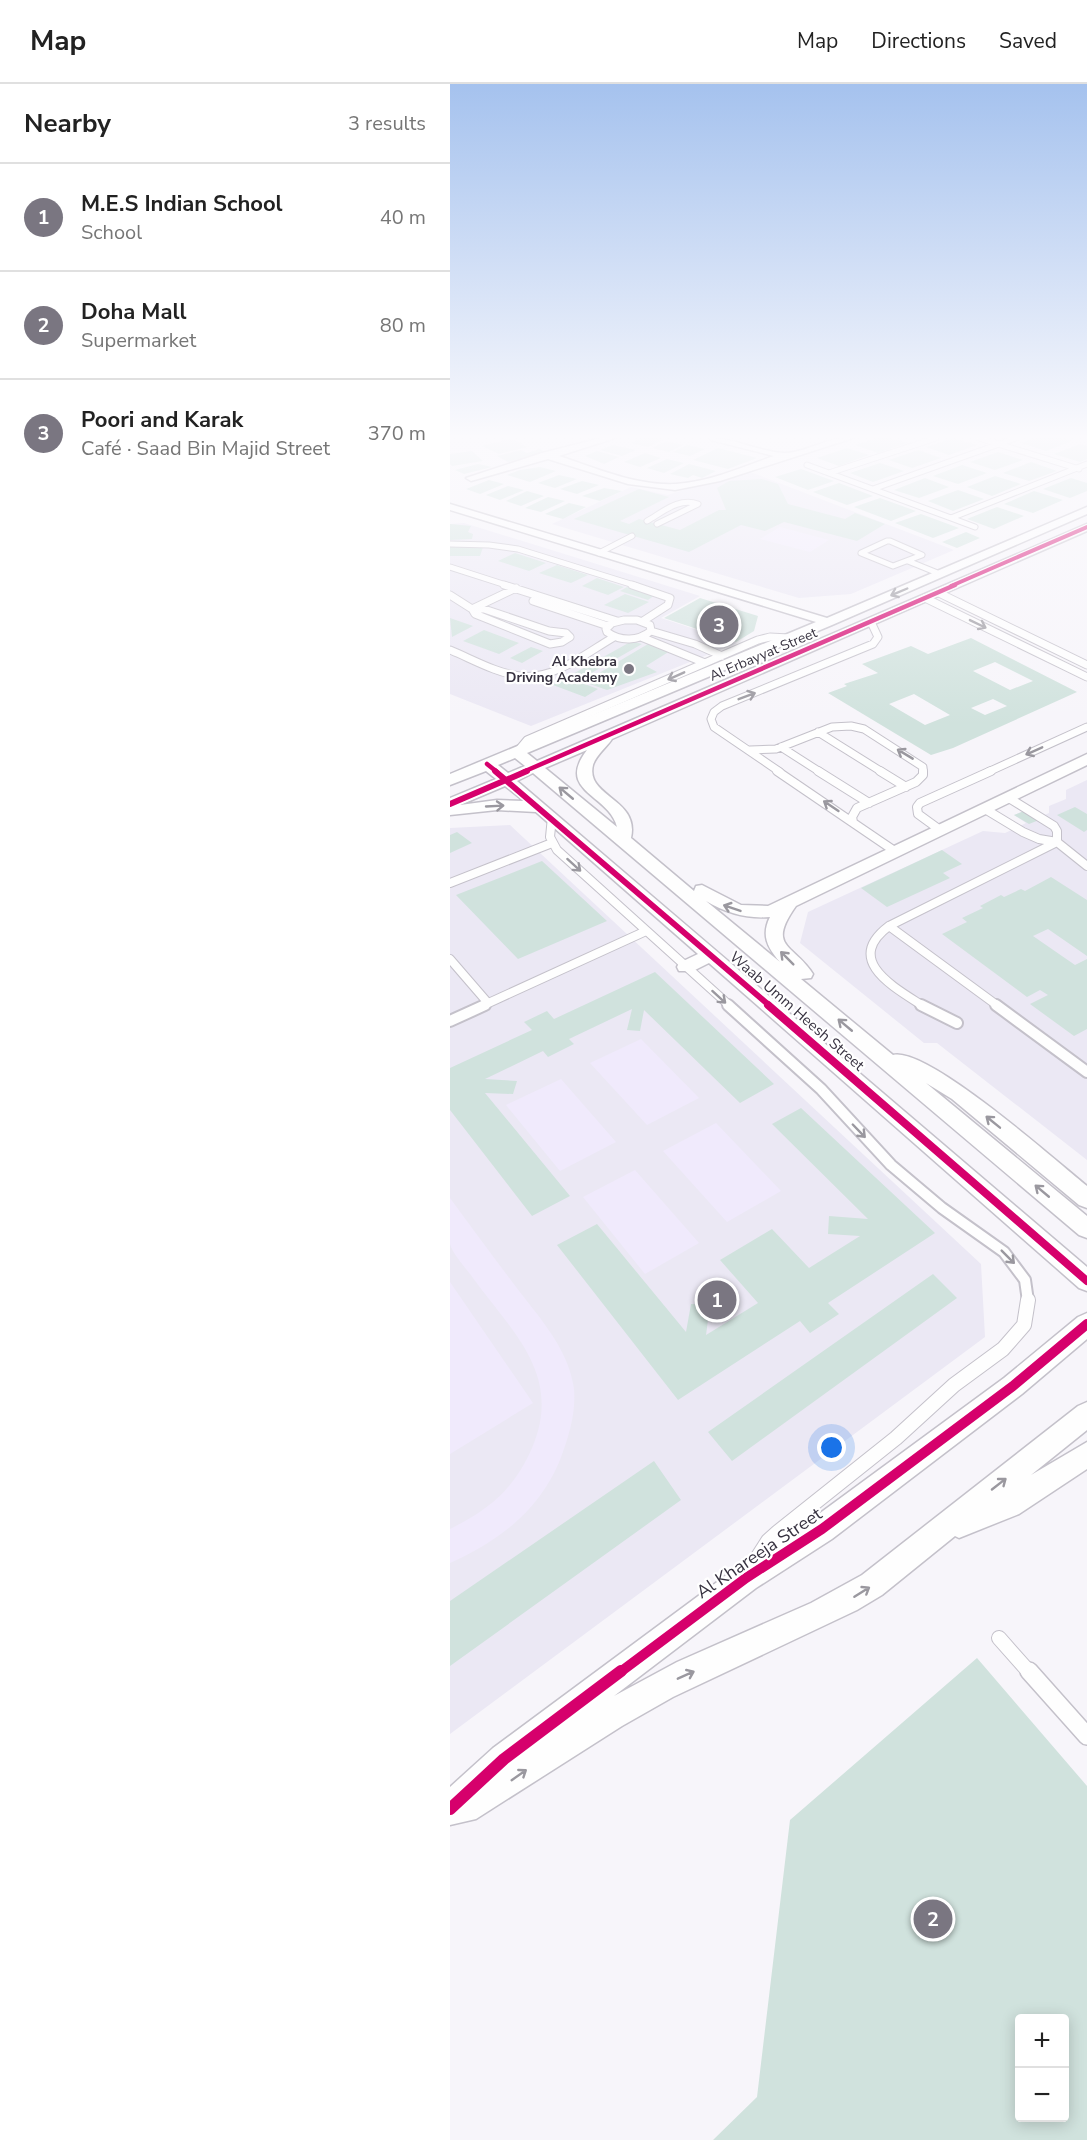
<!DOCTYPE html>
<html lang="en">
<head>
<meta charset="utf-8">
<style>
	:root { --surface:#fff; --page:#f2f2f2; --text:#222; --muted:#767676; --line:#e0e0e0; --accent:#7a7681 }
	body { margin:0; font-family:"Nunito Sans",sans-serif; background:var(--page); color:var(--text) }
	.controls { position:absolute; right:18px; bottom:18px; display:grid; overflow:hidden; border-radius:6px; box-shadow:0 3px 15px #0003 }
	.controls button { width:54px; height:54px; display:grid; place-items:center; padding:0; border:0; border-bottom:2px solid var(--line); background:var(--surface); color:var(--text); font:30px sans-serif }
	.you { position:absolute; left:382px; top:1364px; width:21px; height:21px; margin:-15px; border:4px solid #fff; border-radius:50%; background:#1a73e8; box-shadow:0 0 0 9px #1a73e833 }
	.badge { display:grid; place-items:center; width:39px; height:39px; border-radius:50%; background:var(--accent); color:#fff; font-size:20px; font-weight:700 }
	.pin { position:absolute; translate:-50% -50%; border:3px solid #fff; box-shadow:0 2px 6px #0006 }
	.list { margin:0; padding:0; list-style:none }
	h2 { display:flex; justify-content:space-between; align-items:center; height:78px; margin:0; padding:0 24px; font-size:26px }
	h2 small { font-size:20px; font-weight:400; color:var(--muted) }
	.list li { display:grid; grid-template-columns:39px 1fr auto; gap:18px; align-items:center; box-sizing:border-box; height:108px; padding:0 24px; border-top:2px solid var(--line) }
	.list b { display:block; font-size:22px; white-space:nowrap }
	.list p { margin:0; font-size:20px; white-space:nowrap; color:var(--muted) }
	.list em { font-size:20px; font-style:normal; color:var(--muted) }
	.map { position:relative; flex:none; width:637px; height:2056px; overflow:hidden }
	header { display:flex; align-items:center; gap:36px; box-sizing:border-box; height:84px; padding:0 30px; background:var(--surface); border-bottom:2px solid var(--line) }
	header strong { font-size:28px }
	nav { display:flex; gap:33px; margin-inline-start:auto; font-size:21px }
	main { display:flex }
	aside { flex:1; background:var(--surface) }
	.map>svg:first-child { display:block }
	.built { fill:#ebe8f4 }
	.green { fill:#f0eafc }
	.building { fill:#d0e2dd; fill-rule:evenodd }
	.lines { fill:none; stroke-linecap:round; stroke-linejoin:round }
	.lane-far5-casing { stroke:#c4c1ca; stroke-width:7 }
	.lane-far4-casing { stroke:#c4c1ca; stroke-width:9 }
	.lane-far3-casing { stroke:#c4c1ca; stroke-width:10 }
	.lane-far2-casing { stroke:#c4c1ca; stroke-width:14 }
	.lane-far1-casing { stroke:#c4c1ca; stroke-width:16 }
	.lane-casing { stroke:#c4c1ca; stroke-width:20 }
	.street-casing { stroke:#c4c1ca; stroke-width:3 }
	.lane-far5 { stroke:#fefefe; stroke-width:5 }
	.lane-far4 { stroke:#fefefe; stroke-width:7 }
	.lane-far3 { stroke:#fefefe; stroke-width:8 }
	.lane-far2 { stroke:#fefefe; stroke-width:10 }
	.lane-far1 { stroke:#fefefe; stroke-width:14 }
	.lane { stroke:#fefefe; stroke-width:17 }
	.street { fill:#fefefe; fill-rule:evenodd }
	.cycleway-far5-casing { stroke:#fff; stroke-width:6 }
	.cycleway-far4-casing { stroke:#fff; stroke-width:7 }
	.cycleway-far3-casing { stroke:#fff; stroke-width:9 }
	.cycleway-far2-casing { stroke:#fff; stroke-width:11 }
	.cycleway-far1-casing { stroke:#fff; stroke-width:14 }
	.cycleway-casing { stroke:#fff; stroke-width:16 }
	.cycleway-far5 { stroke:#d6006c; stroke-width:4 }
	.cycleway-far4 { stroke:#d6006c; stroke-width:4.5 }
	.cycleway-far3 { stroke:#d6006c; stroke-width:6 }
	.cycleway-far2 { stroke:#d6006c; stroke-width:8 }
	.cycleway-far1 { stroke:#d6006c; stroke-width:10 }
	.cycleway { stroke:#d6006c; stroke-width:12 }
	.oneway { stroke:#9a989f }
	.poi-dot { fill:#7a7681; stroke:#fff; stroke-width:2 }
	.labels { text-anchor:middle; stroke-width:4.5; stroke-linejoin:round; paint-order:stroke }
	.far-street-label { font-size:14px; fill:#373240; stroke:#fff }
	.far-poi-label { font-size:14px; font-weight:bold; fill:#373240; stroke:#fff; text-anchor:end }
	.street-label { font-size:15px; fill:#373240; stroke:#fff }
	.near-street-label { font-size:18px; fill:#373240; stroke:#fff }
</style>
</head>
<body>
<header>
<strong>Map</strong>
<nav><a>Map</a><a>Directions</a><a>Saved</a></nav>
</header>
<main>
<aside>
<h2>Nearby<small>3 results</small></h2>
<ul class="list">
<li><span class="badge">1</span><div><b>M.E.S Indian School</b><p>School</p></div><em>40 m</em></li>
<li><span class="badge">2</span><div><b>Doha Mall</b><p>Supermarket</p></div><em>80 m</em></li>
<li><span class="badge">3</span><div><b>Poori and Karak</b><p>Café · Saad Bin Majid Street</p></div><em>370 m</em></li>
</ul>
</aside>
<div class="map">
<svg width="637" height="2056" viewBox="0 0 637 2056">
	<rect width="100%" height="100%" fill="#f7f5fa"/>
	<path class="built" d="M 295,386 L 504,466 L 401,510 L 349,514 L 102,440 L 181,403 L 218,411 Z
		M 14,439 L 250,512 L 211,534 L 287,559 L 81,642 L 0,610 L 0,440 Z
		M 637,696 L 637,1076 L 487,959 L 474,959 L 350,859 L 358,828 L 533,747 L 555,749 L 566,744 L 576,739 L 564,731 L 574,727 L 586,735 L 599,729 L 599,722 L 616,715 L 616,706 Z
		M 60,741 L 531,1180 L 535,1253 L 0,1650 L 0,744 Z"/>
	<path class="green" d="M 330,443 L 379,456 L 360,468 L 310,455 Z
		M 191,955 L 249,1014 L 197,1041 L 140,979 Z
		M 111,995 L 166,1058 L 110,1087 L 56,1021 Z
		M 266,1039 L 331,1107 L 277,1138 L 213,1067 Z
		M 185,1086 L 249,1159 L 195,1190 L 133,1113 Z
		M 0,1114 C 21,1143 42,1171 63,1199 C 86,1230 119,1264 124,1305 C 126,1330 119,1352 110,1376 C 89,1427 49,1457 0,1479 L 0,1445 C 40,1425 64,1405 82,1364 C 113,1291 63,1249 23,1194 C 17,1185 3,1171 0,1160 C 0,1147 0,1128 0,1114 Z
		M 0,1198 L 83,1319 L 0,1370 Z"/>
	<path class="building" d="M 192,354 L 204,354 L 213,356 L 198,363 L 181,359 Z
		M 427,354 L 441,354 L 457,359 L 428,369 L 405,361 Z
		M 503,354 L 527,361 L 499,371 L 476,363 Z
		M 586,354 L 611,354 L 622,357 L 596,367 L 571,359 Z
		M 59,355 L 73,359 L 70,360 L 77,363 L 49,370 L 32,362 Z
		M 216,357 L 233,361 L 219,368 L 202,364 Z
		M 630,360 L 637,362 L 637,375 L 630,378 L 604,370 Z
		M 163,361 L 186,366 L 172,372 L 150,366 Z
		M 237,361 L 255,365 L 240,372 L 223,368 Z
		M 268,364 L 307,374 L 278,385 L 243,376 Z
		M 397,364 L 419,371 L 389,382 L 367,374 Z
		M 90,365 L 95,368 L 58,378 L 47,372 L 71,366 L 77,369 Z
		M 468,366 L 491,374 L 462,384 L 439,376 Z
		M 22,367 L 33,377 L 2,382 L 0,380 L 0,370 Z
		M 147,367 L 169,373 L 154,380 L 135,372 Z
		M 548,368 L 573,376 L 545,386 L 520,378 Z
		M 195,369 L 211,374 L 190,383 L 174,378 Z
		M 217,375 L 234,379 L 214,389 L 197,384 Z
		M 581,378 L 607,387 L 579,397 L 553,389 Z
		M 430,379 L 454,387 L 423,398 L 400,389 Z
		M 28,380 L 42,383 L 14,390 L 5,386 Z
		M 239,380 L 266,387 L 252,394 L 243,391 L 238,394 L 220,390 Z
		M 512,381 L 537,389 L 508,400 L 483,392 Z
		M 90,383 L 106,387 L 80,398 L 57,391 L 70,386 Z
		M 351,385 L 384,397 L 358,406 L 325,393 Z
		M 109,391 L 127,395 L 105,404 L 88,399 Z
		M 545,392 L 571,400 L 542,412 L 517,403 Z
		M 475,394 L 499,403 L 469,414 L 444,406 Z
		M 621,394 L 637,399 L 637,407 L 620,414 L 593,405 Z
		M 312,395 L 328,400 L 338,420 L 395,435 L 405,429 L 435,440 L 407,457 L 334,438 L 315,447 L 291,441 L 239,468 L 124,435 L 189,405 L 219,413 L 170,437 L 179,440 L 189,435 L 230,446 L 269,426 L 276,426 L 267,404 L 279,397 Z
		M 39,396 L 54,400 L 30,410 L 16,405 Z
		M 132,397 L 149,401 L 127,410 L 110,405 Z
		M 389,399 L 423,412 L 397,421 L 363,408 Z
		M 58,402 L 74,406 L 50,416 L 36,411 Z
		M 154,404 L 172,407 L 150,417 L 132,412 Z
		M 508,406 L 534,415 L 503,427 L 478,417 Z
		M 77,407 L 94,412 L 71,422 L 56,417 Z
		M 584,407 L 613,416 L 583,429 L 554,420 Z
		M 98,413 L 115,417 L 91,428 L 75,424 Z
		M 430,414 L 466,427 L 441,437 L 404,423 Z
		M 119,419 L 136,423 L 113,435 L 95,430 Z
		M 547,423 L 574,432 L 544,445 L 517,435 Z
		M 471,430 L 509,444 L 483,454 L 445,439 Z
		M 0,440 L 21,442 L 18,448 L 23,450 L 22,455 L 0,456 Z
		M 516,448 L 530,454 L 507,464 L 492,458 Z
		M 0,463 L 33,463 L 30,472 L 0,472 Z
		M 65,469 L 96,479 L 79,487 L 48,477 Z
		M 107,481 L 138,491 L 121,499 L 89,489 Z
		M 147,494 L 174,503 L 158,511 L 132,502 Z
		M 177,503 L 205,511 L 198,516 L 170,507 Z
		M 175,510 L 199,518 L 178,529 L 154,521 Z
		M 250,514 L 308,532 L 304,547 L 286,558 L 214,534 Z
		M 0,534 L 23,542 L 2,553 Z
		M 34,546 L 69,559 L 49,570 L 13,557 Z
		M 521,554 L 627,608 L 503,664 L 481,671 L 378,609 L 397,602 L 394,600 L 428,589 L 412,580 L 461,562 L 478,570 ZM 545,578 L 583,597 L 560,606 L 523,587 ZM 464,610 L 500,631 L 475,641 L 439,620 ZM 543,615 L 557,622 L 535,631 L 521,624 Z
		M 182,557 L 192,560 L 131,595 L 121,591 Z
		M 198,560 L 220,567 L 196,582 L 207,588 L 157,606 L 134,598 Z
		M 81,563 L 93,567 L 72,579 L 60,574 Z
		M 116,593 L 148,605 L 135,613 L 103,601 Z
		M 625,723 L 637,730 L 637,746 L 634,748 L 607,731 Z
		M 574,727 L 589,736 L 579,740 L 564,731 Z
		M 7,748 L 22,759 L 0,769 L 0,751 Z
		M 492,766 L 512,780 L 493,789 L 500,794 L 437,823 L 411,804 Z
		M 92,777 L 157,837 L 68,875 L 6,811 Z
		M 601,793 L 637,816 L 637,872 L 598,845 L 583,852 L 625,881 L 637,875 L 637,945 L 624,952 L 580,920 L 598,911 L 590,906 L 577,913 L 492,850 L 517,838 L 512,834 L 533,824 L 530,822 L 551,811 L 554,813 L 571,805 L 575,807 Z
		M 205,888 L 324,1000 L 290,1019 L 194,926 L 190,947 L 177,946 L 182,925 L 119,955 L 124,960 L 98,973 L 93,967 L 35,995 L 67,997 L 63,1010 L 35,1009 L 120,1112 L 82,1132 L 0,1026 L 0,984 L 82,946 L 74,938 L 97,927 L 104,935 Z
		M 351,1024 L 485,1149 L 378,1219 L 389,1230 L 360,1249 L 350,1237 L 228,1316 L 107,1161 L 147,1140 L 236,1248 L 241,1220 L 260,1221 L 256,1251 L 308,1219 L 270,1176 L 322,1145 L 359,1184 L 410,1152 L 378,1150 L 379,1132 L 418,1135 L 322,1040 Z
		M 483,1190 L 507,1214 L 282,1377 L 258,1348 Z
		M 204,1377 L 231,1416 L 0,1582 L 0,1517 Z
		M 527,1574 L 637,1702 L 637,2056 L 263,2056 L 307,2013 L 340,1736 ZM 570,1934 L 614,1934 L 614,2034 L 570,2034 Z"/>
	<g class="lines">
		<g class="lane-far5-casing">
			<path id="lane-far5" d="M 529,354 L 629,385
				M 357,381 L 501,434
				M 379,389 L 486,354
				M 423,405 L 566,354
				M 197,437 C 213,428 229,413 248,420 L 207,440
				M 525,443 L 501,434 L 637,380
				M 437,457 L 440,457 L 472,471 L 443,482 L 411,469 Z
				M 0,460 L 39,461 L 68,465 L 187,502
				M 149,469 L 182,452
				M 458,477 L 490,490
				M 0,483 L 59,502"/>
		</g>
		<g class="lane-far4-casing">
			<path id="lane-far4" d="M 54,501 L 167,537
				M 182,501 L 220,514 L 218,521 L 193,537
				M 489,509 L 637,581
				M 0,511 L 22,525 L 66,504
				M 475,514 L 637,593
				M 83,517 L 158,542
				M 22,525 L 34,525 L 99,547 L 116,549 L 120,553 L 112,558 L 100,560 L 25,530 Z
				M 174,536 L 187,536 L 200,541 L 201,547 C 188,557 171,558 157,548 L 156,545 L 162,539 Z
				M 201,547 L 245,560 L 272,572
				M 191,553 L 255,579
				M 0,566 C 22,575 46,589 70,592 C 105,596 136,569 164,553
				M 368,648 L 432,688
				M 331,663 L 370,688
				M 300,666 L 326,665 L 382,643 L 401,642 L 414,645 L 473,683 L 473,688
				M 67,668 L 77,656 L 308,556 L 320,553 L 339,554
				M 330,688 L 264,643 L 261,635 L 264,628 L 272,622 L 423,560 L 428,553 L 421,538
				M 538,688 L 637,643"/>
		</g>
		<g class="lane-far3-casing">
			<path id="lane-far3" d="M 327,687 L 446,768
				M 368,687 L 419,719
				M 430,687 L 456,703
				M 559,714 L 604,742 L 607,747 L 607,758
				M 535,725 L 573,748 L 589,755 L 607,758 L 637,782
				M 102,733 L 100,753 L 107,766 L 280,922
				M 403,738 L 402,733 L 407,724 L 466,698 L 473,691 L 473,687
				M 490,746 L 468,730 L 467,723 L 470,719 L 541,687
				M 0,799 L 102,759
				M 439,842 L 548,922
				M 0,875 L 38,919
				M 32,922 L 196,847
				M 473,922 C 442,902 394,876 439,842 L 607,758"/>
		</g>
		<g class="lane-far2-casing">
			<path id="lane-far2" d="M 278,921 L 371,1005 L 441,1081 L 492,1124 L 554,1168 L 575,1196 L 578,1217
				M 471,921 L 507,939
				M 546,921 L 637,988
				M 0,937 L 35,921"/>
		</g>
		<g class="lane-far1-casing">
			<path id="lane-far1" d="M 304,1479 L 318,1457 L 328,1448 L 446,1354 L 504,1301 L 553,1265 L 574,1241 L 578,1216
				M 549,1554 L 580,1589"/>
		</g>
		<g class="lane-casing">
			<path id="lane" d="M 579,1587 L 637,1652"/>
		</g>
		<g class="street-casing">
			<path id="street" d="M 151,354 L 165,354 L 109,372 C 146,384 186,402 226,400 C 260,398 292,383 324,372 L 261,356 L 259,354 C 286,354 309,368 334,369 C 354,370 378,352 403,354 L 270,397 L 225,406 L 178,400 L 98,375 L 21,397 L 16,394 L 92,369 Z
				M 0,420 L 377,534 L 637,423 L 637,430 L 382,541 L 77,669 L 87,677 L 637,440 L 637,447 L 162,655 C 157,663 146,671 143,681 C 135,713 190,714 181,754 L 244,807 L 246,802 L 252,801 L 291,821 L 318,822 L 637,670 L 637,681 L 346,822 C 316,864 344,860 363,890 L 361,894 L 351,895 L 443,971 C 477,962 606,1077 637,1102 L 637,1124 L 629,1121 L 502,1015 L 476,999 L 637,1132 L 637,1154 L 629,1151 L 83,689 L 67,697 L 637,1183 L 637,1207 L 629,1204 L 259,879 L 243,887 L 229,887 L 227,883 L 229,879 L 248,870 L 86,728 L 47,726 L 0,731 L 0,714 L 46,695 L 36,687 L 0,701 L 0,690 L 366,538 L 0,426 ZM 137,666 C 105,708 159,710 167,743 L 95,684 ZM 65,674 L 75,682 L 58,689 L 48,681 ZM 55,702 L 74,717 L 47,716 L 10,721 ZM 256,817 C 276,829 297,835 320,833 C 311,851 317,863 330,878 Z
				M 637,1229 L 637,1255 L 572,1310 L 382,1455 L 306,1504 L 164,1612 L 227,1578 L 361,1519 L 412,1491 L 628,1322 L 637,1318 L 637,1346 L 581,1391 L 637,1358 L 637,1385 L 569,1430 L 509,1454 L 505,1452 L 432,1511 L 407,1526 L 223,1613 L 172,1642 L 26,1735 L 0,1741 L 0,1703 L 43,1664 L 286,1484 L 362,1435 L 554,1294 L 628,1233 Z"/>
		</g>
		<use href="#lane-far5" class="lane-far5"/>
		<use href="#lane-far4" class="lane-far4"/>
		<use href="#lane-far3" class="lane-far3"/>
		<use href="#lane-far2" class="lane-far2"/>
		<use href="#lane-far1" class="lane-far1"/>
		<use href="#lane" class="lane"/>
		<use href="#street" class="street"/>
		<g class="cycleway-far5-casing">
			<path id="cycleway-far5" d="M 501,502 L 637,443"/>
		</g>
		<g class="cycleway-far4-casing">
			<path id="cycleway-far4" d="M 37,680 L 47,688
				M 73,688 L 505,501"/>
		</g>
		<g class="cycleway-far3-casing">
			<path id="cycleway-far3" d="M 45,687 L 320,922
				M 0,720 L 77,687"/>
		</g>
		<g class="cycleway-far2-casing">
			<path id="cycleway-far2" d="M 318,921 L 637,1197"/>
		</g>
		<g class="cycleway-far1-casing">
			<path id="cycleway-far1" d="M 169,1589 L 296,1494 L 372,1445 L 563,1302 L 637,1240"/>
		</g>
		<g class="cycleway-casing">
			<path id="cycleway" d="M 0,1725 L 54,1675 L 171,1587"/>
		</g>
		<use href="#cycleway-far5" class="cycleway-far5"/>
		<use href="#cycleway-far4" class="cycleway-far4"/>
		<use href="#cycleway-far3" class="cycleway-far3"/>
		<use href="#cycleway-far2" class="cycleway-far2"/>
		<use href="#cycleway-far1" class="cycleway-far1"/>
		<use href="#cycleway" class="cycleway"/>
	</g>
	<defs><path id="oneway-shaft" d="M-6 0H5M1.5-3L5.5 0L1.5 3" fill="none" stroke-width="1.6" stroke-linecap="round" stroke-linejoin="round" transform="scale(1.5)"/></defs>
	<g class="oneway">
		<use href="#oneway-shaft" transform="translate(449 508) rotate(157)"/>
		<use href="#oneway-shaft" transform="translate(528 540) rotate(26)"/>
		<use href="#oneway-shaft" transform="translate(226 592) rotate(156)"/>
		<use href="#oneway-shaft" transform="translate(297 612) rotate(-21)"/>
		<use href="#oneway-shaft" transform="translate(584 667) rotate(156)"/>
		<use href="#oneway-shaft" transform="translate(455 670) rotate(-149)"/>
		<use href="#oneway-shaft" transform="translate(116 709) rotate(-140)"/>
		<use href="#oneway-shaft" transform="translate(45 722) rotate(-3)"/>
		<use href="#oneway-shaft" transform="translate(381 722) rotate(-146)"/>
		<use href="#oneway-shaft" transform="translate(124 781) rotate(42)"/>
		<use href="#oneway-shaft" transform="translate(282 824) rotate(-161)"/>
		<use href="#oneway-shaft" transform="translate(337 874) rotate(-135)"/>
		<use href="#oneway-shaft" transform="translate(269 913) rotate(42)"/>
		<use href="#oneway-shaft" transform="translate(395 941) rotate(-140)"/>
		<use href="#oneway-shaft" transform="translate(543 1038) rotate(-141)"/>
		<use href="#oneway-shaft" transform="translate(409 1047) rotate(46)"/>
		<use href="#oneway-shaft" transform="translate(592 1107) rotate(-140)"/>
		<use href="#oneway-shaft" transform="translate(558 1173) rotate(45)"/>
		<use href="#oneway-shaft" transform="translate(549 1400) rotate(-38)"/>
		<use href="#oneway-shaft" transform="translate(412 1508) rotate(-32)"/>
		<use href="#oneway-shaft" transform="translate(236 1591) rotate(-24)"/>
		<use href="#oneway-shaft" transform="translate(69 1691) rotate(-35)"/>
	</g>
	<linearGradient id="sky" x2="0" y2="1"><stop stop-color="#a5c2ee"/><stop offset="0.55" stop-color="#fbfafd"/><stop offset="1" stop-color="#fbfafd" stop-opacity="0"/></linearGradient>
	<rect width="637" height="641" fill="url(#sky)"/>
	<circle class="poi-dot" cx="179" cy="585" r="6"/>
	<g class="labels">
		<g class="far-street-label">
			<text transform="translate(313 570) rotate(-23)" y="5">Al Erbayyat Street</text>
		</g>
		<g class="far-poi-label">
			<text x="167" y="582">Al Khebra<tspan x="167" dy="16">Driving Academy</tspan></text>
		</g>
		<g class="street-label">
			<text transform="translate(347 927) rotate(41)" y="5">Waab Umm Heesh Street</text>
		</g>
		<g class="near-street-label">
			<text transform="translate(309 1469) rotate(-34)" y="6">Al Khareeja Street</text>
		</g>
	</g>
</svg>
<div class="controls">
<button>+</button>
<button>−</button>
</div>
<div class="you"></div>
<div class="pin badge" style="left:267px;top:1216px">1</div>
<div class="pin badge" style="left:483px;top:1835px">2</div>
<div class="pin badge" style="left:269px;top:541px">3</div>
</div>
</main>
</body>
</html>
